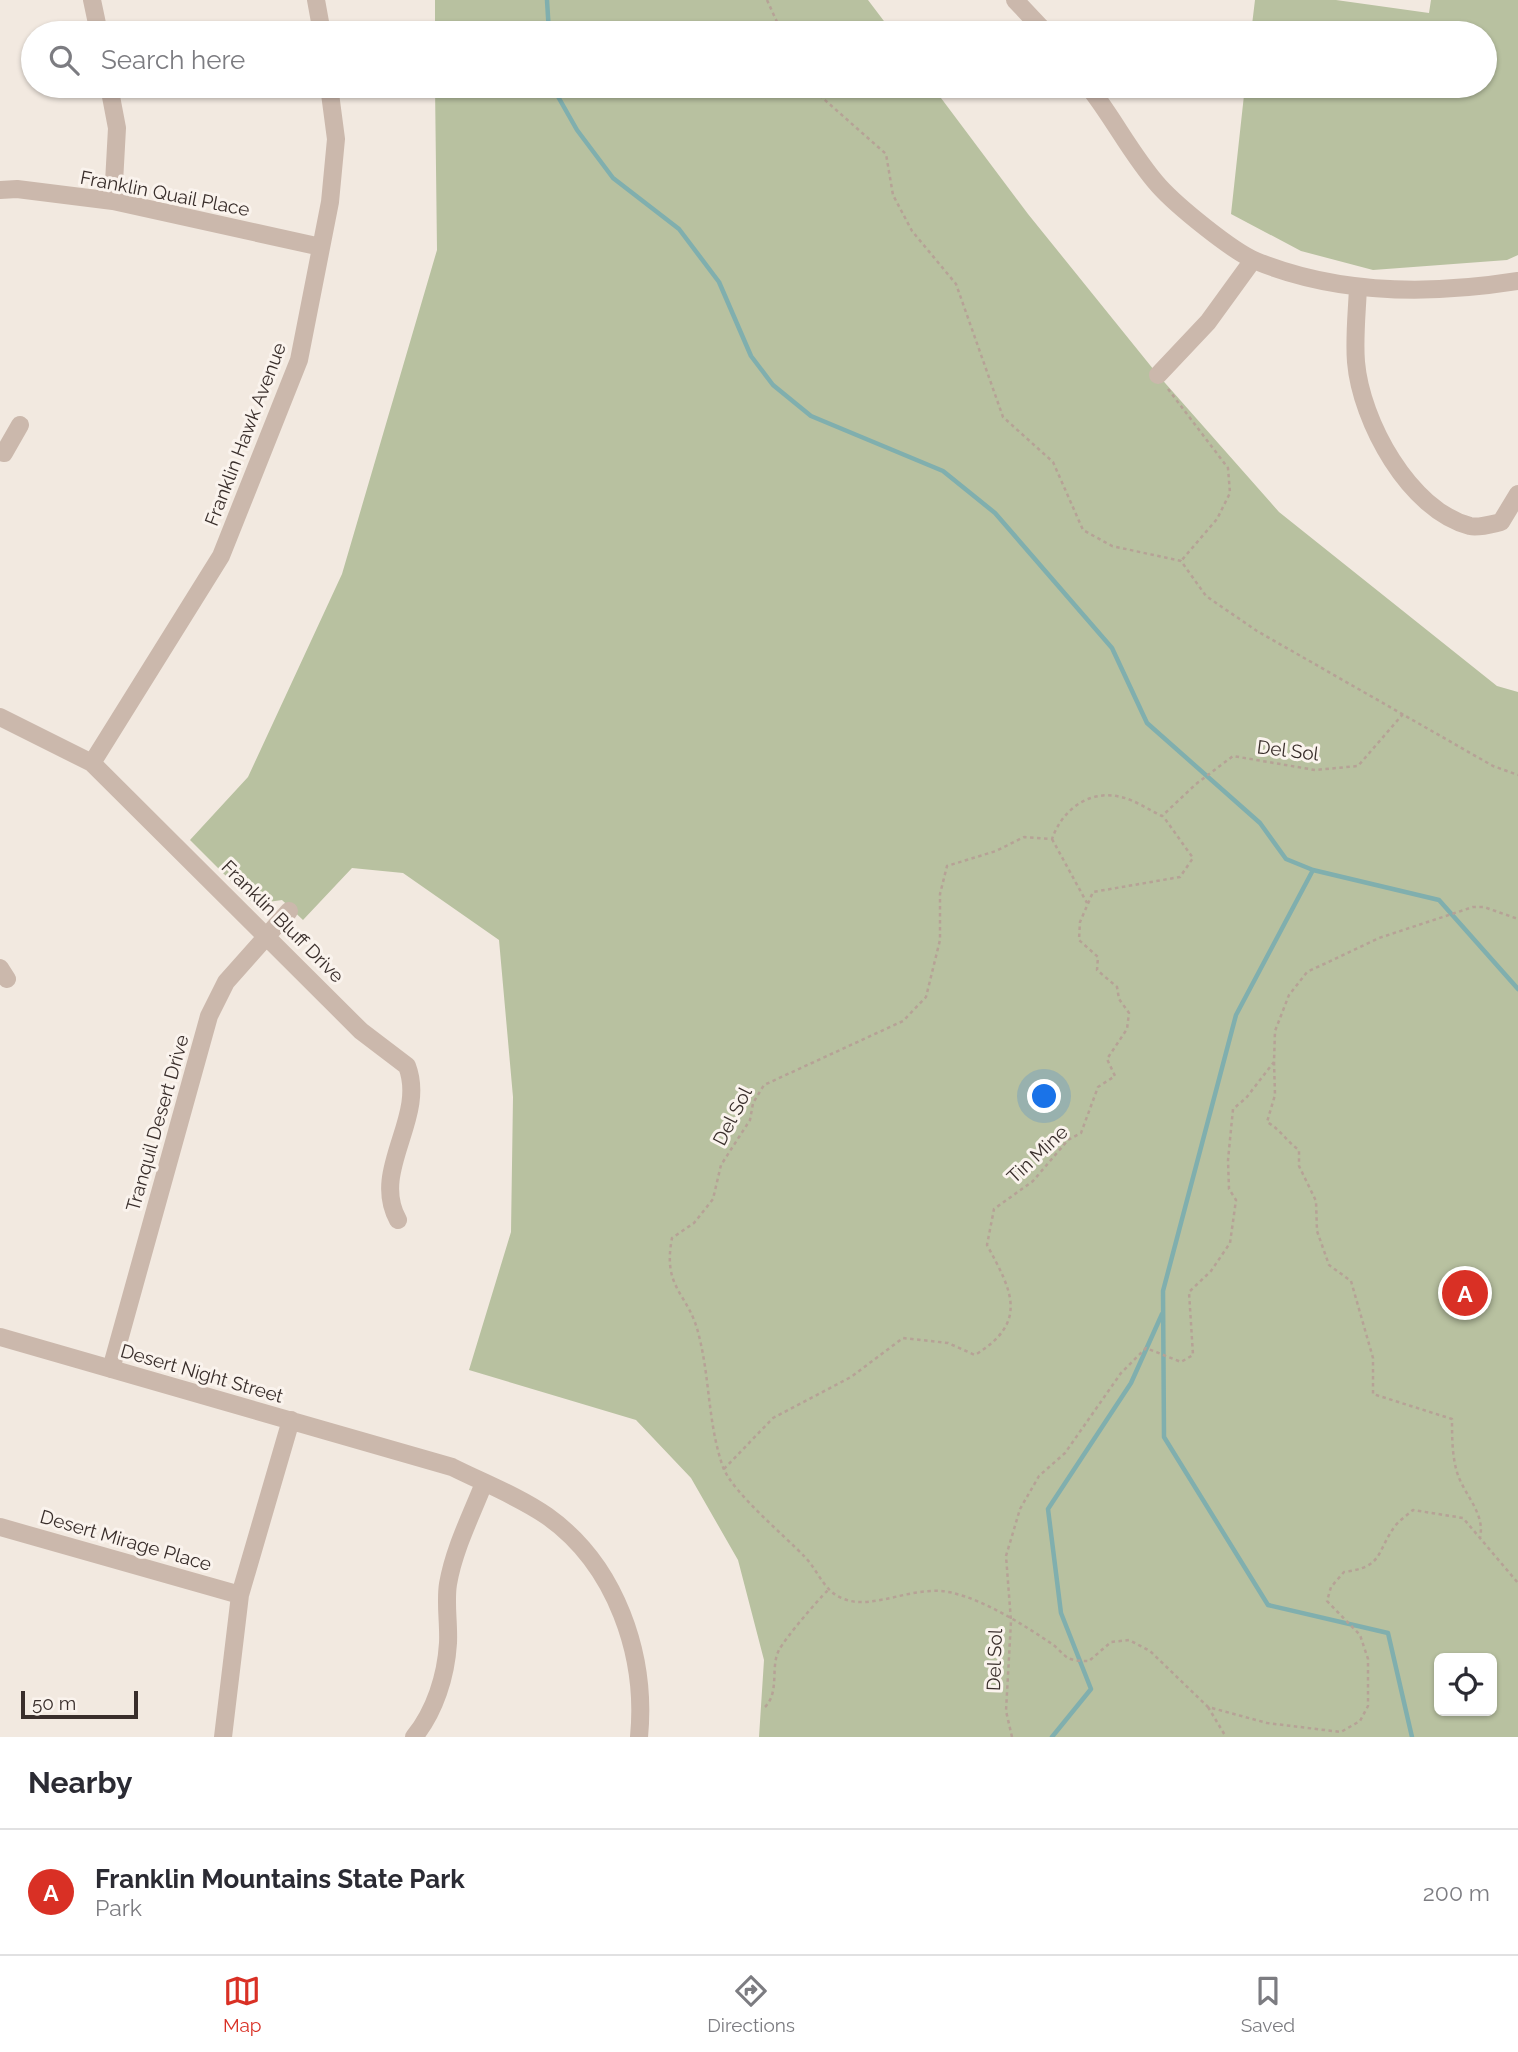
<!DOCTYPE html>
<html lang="en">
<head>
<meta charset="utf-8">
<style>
	:root { --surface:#fff; --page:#f2f2f3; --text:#2b2b33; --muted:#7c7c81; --line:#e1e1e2; --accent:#d93025 }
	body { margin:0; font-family:Raleway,sans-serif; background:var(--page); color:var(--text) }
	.controls { position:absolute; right:21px; bottom:21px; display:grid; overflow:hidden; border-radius:10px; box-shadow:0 2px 5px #0004 }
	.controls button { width:63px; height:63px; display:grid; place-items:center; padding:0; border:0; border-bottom:2px solid var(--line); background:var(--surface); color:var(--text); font:35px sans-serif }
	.scale { position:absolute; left:21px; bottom:18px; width:117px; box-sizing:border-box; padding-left:7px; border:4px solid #392e2b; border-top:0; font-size:19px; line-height:24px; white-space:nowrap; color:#392e2b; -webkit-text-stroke:5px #faf3ed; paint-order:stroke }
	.you { position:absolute; left:1045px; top:1097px; width:24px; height:24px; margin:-18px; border:5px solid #fff; border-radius:50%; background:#1a73e8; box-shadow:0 0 0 10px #1a73e833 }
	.badge { display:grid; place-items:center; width:46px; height:46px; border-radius:50%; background:var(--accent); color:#fff; font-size:23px; font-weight:700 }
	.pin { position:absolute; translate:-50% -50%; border:4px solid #fff; box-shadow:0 2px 7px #0006 }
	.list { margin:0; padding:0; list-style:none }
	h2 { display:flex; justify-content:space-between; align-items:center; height:91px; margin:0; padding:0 28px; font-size:30px }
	h2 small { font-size:23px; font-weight:400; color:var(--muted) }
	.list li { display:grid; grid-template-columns:46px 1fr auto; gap:21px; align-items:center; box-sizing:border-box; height:126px; padding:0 28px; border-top:2px solid var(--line) }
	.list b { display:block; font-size:26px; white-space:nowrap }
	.list p { margin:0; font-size:23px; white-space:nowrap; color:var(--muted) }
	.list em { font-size:23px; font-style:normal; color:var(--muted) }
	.icon { flex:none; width:38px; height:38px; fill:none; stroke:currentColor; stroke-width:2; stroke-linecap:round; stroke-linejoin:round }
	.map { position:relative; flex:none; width:1518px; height:1737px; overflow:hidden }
	.search { position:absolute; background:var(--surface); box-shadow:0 2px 5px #0004; left:21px; right:21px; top:21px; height:77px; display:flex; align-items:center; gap:18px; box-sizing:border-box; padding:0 24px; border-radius:38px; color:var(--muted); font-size:26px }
	.sheet { height:217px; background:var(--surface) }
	nav { display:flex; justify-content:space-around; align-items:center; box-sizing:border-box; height:98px; border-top:2px solid var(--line); background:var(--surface); font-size:19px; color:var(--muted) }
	nav a { display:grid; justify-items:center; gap:4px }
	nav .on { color:var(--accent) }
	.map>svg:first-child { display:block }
	.green { fill:#b8c1a0; fill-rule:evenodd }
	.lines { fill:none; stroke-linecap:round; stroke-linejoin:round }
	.stream { stroke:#80afae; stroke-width:4.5 }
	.path { stroke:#b6a296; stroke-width:2.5; stroke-dasharray:3.5 3.5; stroke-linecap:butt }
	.minor { stroke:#cbb8ac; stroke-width:18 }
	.labels { text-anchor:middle; stroke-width:6; stroke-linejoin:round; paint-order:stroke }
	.street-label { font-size:19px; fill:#392e2b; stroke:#faf3ed }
</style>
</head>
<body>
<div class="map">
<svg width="1518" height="1737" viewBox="0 0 1518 1737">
	<rect width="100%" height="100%" fill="#f2e9e0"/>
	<path class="green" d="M 435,0 L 868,0 L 893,33 L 435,33 Z
		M 1255,0 L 1336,0 L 1429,13 L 1431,0 L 1518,0 L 1518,255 L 1507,260 L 1373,270 L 1301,251 L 1231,214 L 1245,86 L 1485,86 L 1485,33 L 1251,33 Z
		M 435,86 L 932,86 L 1028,214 L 1158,375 L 1279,512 L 1497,686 L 1518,692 L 1518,1737 L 759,1737 L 764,1660 L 738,1560 L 691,1478 L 636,1420 L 469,1370 L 511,1232 L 513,1097 L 499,940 L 403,873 L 352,868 L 303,920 L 282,900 L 254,904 L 190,840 L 248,777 L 342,574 L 437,250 ZM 1439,1658 L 1492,1658 L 1492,1711 L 1439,1711 Z"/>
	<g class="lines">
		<path class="stream" d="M 547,0 L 549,33
			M 552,86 L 577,130 L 613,178 L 679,229 L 719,282 L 751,356 L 773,385 L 811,416 L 943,471 L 995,513 L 1112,648 L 1147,723 L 1260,823 L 1286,859 L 1313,870 L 1439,900 L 1518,989
			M 1313,870 L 1236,1015 L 1163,1291 L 1164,1437 L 1268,1605 L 1388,1633 L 1412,1737
			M 1052,1737 L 1091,1689 L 1061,1613 L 1048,1509 L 1131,1383 L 1162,1314"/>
		<path class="path" d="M 767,0 L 782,33
			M 809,86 L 886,154 L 893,195 L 912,231 L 956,284 L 1003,417 L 1053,462 L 1083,530 L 1112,546 L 1181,561 L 1206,596 L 1257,631 L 1493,766 L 1518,775
			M 1168,389 L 1228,468 L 1230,493 L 1217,519 L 1181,561
			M 1403,714 L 1358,766 L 1315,770 L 1233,756 L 1196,784 L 1162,816 C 1149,810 1135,800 1121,797 C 1089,789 1062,810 1052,839 L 1024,837 L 996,851 L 947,866 L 940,894 L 940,940 L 926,997 L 903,1021 L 764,1085 L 753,1103 L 750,1120 L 721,1165 L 713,1199 L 694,1223 L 672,1238 C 662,1290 689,1292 699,1336 C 710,1379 708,1425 723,1467 C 732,1492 785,1536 805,1557 C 819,1572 824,1592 844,1599 C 874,1611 916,1583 953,1593 C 986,1601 1024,1625 1052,1644 C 1058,1648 1063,1655 1068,1658 C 1074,1661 1083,1661 1089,1661 L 1111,1642 L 1129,1640 L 1150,1651 L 1208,1707 L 1267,1723 L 1341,1732 L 1360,1721 L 1368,1706 L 1368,1659 L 1360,1635 L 1327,1601 L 1331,1587 L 1344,1572 C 1384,1567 1376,1552 1395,1526 C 1400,1520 1407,1515 1413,1510 L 1463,1518 L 1518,1583
			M 1052,839 L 1087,903
			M 1274,1062 L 1275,1095 L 1267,1122 C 1281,1130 1286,1141 1299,1150 L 1299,1166 L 1316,1201 L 1317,1231 L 1329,1265 L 1351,1281 L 1373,1358 L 1373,1394 L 1452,1419 C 1452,1438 1452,1460 1459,1478 C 1468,1499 1485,1515 1480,1538
			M 724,1469 L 773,1418 L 851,1377 L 903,1338 L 948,1343 L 975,1355 C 1029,1322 1012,1291 987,1245 L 994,1209 L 1033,1181 L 1068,1140 L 1081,1133 L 1098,1087 L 1115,1076 L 1107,1059 L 1127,1029 L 1129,1013 L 1119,999 L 1117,987 L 1097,970 L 1098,957 L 1079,940 L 1080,922 L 1093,892 L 1180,877 L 1193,858 L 1163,816
			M 765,1707 C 780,1692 770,1667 779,1650 C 786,1637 817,1601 828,1590
			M 1208,1707 L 1226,1737
			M 1012,1737 L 1006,1711 L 1011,1621 L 1006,1556 L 1020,1509 L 1039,1476 L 1065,1453 L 1121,1373 L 1146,1348 L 1181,1362 L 1193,1355 L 1189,1292 L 1211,1271 L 1230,1243 L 1236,1200 L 1229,1189 L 1228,1160 L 1233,1109 L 1246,1098 L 1274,1062 L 1275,1031 L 1289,995 L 1307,972 L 1379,938 L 1473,907 L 1484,907 L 1518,919"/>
		<path class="minor" d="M 92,0 L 99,33
			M 316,0 L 322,33
			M 1015,0 L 1046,33
			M 109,86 L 117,128 L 113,201
			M 1088,86 C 1113,117 1132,156 1159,186 C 1177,206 1232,251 1256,261 C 1339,295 1430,295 1518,281
			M 0,190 L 17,189 L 113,201 L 321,247
			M 1358,287 C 1357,312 1354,338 1356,362 C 1361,421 1409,510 1470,526 C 1479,528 1492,524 1501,522 L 1518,494
			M 1158,375 L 1208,322 L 1253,260
			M 0,452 L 4,453 L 20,425
			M 0,717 L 92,763 L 361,1031 L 407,1066 C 427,1118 370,1170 398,1220
			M 92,763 L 221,556 L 299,360 L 330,202 L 336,139 L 329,86
			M 0,968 L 7,979
			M 0,1337 L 452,1467 C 484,1483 518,1496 547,1516 C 616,1565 647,1655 639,1737
			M 111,1369 L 209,1016 L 226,982 L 289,911
			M 0,1527 L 240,1595
			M 223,1737 L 240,1595 L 291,1420
			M 414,1737 C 435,1711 446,1676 448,1643 C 449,1623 445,1603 448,1584 C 454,1549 471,1516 484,1483"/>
	</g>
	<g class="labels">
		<g class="street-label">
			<text transform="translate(165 193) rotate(11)" y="7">Franklin Quail Place</text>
			<text transform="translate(245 434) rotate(-69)" y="7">Franklin Hawk Avenue</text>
			<text transform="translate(1288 750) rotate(7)" y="7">Del Sol</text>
			<text transform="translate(283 921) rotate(45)" y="7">Franklin Bluff Drive</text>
			<text transform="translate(732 1116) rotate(-63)" y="7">Del Sol</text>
			<text transform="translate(157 1123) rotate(-74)" y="7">Tranquil Desert Drive</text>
			<text transform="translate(1037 1154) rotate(-43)" y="7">Tin Mine</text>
			<text transform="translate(202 1373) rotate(16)" y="7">Desert Night Street</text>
			<text transform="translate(126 1540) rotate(16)" y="7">Desert Mirage Place</text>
			<text transform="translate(994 1660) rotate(-88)" y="7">Del Sol</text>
		</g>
	</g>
</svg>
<div class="controls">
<button><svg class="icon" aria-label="locate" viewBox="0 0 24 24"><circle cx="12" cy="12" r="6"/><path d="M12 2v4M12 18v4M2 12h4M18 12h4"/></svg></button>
</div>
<div class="scale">50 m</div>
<div class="you"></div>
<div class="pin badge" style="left:1465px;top:1293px">A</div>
<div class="search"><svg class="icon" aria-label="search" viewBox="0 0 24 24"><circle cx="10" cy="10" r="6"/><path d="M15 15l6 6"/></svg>Search here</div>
</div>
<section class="sheet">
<h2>Nearby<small></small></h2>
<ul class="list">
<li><span class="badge">A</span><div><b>Franklin Mountains State Park</b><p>Park</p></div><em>200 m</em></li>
</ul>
</section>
<nav>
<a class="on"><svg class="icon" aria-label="map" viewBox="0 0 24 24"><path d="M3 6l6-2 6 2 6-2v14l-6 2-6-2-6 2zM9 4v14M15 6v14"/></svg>Map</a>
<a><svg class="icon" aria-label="directions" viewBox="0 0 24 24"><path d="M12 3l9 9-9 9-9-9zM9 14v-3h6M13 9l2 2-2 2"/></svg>Directions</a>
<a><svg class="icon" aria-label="saved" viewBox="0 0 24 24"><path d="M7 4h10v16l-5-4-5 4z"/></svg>Saved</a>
</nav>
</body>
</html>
